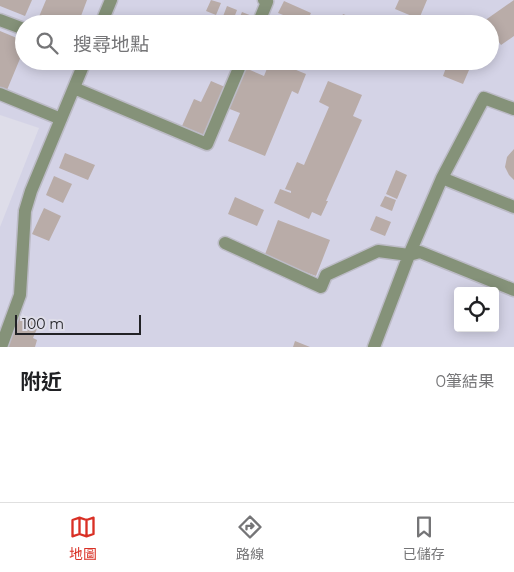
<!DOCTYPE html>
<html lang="zh-TW">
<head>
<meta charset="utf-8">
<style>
	:root { --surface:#fff; --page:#f2f2f2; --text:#202124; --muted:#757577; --line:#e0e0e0; --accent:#d93025 }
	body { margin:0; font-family:Montserrat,"Noto Sans TC",sans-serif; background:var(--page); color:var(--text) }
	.controls { position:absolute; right:15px; bottom:15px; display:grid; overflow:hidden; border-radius:5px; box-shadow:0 2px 12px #0003 }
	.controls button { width:45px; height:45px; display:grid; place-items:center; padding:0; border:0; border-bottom:1px solid var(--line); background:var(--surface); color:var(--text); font:25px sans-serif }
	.scale { position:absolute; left:15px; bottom:12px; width:126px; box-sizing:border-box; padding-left:5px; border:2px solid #222226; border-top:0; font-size:14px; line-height:18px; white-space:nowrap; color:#222226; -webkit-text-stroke:4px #dedde9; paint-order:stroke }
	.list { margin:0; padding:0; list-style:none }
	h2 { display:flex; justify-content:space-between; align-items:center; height:65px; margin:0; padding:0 20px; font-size:21px }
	h2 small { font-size:16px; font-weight:400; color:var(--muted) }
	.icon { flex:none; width:28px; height:28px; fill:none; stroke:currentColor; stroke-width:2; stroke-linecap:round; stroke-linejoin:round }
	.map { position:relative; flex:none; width:514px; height:347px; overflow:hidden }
	.search { position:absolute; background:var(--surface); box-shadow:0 2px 12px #0003; left:15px; right:15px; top:15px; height:55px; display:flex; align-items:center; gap:12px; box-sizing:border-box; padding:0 18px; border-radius:28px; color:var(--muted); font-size:19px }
	.sheet { height:155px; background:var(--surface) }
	nav { display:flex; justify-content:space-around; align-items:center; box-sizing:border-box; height:70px; border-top:1px solid var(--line); background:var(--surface); font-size:14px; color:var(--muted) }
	nav a { display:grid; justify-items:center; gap:2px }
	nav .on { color:var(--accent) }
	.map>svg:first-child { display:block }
	.built { fill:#d4d3e6; fill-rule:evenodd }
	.building { fill:#b9aca8 }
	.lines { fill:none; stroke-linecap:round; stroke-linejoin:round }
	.minor-casing { stroke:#bcbbc6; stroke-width:15 }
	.minor { stroke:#859279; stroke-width:12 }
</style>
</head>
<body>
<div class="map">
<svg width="514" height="347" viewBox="0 0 514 347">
	<rect width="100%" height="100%" fill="#dedde9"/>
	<path class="built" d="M 0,0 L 514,0 L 514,347 L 0,347 L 0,227 L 39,128 L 0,115 ZM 24,24 L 490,24 L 490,61 L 24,61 ZM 458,291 L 495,291 L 495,328 L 458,328 Z"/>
	<path class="building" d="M 0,0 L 32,0 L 25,16 L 0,6 Z
		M 46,0 L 87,0 L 78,24 L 50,24 L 38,19 Z
		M 211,0 L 221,3 L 216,15 L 206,11 Z
		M 399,0 L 427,0 L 419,19 L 395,9 Z
		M 514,0 L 514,36 L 501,45 L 490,30 L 490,24 L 486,24 L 484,21 Z
		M 284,1 L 311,13 L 306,24 L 301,22 L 301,24 L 294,24 L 296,20 L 278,13 Z
		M 227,6 L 237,10 L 232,23 L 222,19 Z
		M 242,12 L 252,16 L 249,24 L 237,24 Z
		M 343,14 L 359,20 L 357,24 L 339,24 Z
		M 0,31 L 24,41 L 24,49 L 7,90 L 0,87 Z
		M 242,61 L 254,61 L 250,70 L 264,76 L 270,61 L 278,63 L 279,61 L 285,61 L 284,65 L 306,74 L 298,94 L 292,91 L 265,156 L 228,141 L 240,113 L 222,106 Z
		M 448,62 L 469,70 L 463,84 L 443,76 Z
		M 211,81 L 225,87 L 204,135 L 182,126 L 194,99 L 201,102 Z
		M 328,81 L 362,95 L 353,116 L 362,120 L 326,201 L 328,201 L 321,216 L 312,212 L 309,219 L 274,203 L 280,189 L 291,193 L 291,191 L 285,189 L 297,162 L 304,165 L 329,107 L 319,102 Z
		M 514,149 L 514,180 L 509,175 L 505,167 L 507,157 Z
		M 65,153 L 95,165 L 88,180 L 59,168 Z
		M 396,170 L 407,175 L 397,199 L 386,194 Z
		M 54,176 L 72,184 L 63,203 L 46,195 Z
		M 385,196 L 396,200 L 392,211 L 380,206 Z
		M 235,197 L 264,210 L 257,226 L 228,214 Z
		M 44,208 L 61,216 L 49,241 L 32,234 Z
		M 376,216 L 391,222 L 385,236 L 370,230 Z
		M 278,220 L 330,240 L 316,276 L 264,257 Z
		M 17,315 L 39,324 L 33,338 L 37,340 L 35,347 L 4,347 Z
		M 295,341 L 310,347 L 293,347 Z"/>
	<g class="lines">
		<g class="minor-casing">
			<path id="minor" d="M 0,20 L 24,29
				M 101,24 L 111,0
				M 258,24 L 267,2 L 264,0
				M 74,88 L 207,144 L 242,61
				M 0,94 L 61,119
				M 514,109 L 484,98 L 442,178 L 409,255 L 420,252 L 514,290
				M 442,178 L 514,207
				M 225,243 L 321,287 L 326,275 L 378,251 L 409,255 L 374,347
				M 1,347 L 20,295 L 25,211 L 31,191 L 85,61"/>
		</g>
		<use href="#minor" class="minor"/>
	</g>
</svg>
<div class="controls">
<button><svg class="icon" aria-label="locate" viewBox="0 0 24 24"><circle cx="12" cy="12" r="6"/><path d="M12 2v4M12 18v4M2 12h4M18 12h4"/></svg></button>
</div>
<div class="scale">100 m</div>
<div class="search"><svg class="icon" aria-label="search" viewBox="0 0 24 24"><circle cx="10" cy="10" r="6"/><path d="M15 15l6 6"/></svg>搜尋地點</div>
</div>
<section class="sheet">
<h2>附近<small>0筆結果</small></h2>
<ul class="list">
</ul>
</section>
<nav>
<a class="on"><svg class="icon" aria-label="map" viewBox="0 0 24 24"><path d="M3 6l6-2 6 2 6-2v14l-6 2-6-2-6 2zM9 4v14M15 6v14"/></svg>地圖</a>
<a><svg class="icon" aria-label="directions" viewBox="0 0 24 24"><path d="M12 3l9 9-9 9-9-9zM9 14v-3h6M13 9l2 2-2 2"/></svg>路線</a>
<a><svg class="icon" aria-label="saved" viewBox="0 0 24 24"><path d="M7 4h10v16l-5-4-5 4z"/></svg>已儲存</a>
</nav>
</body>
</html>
